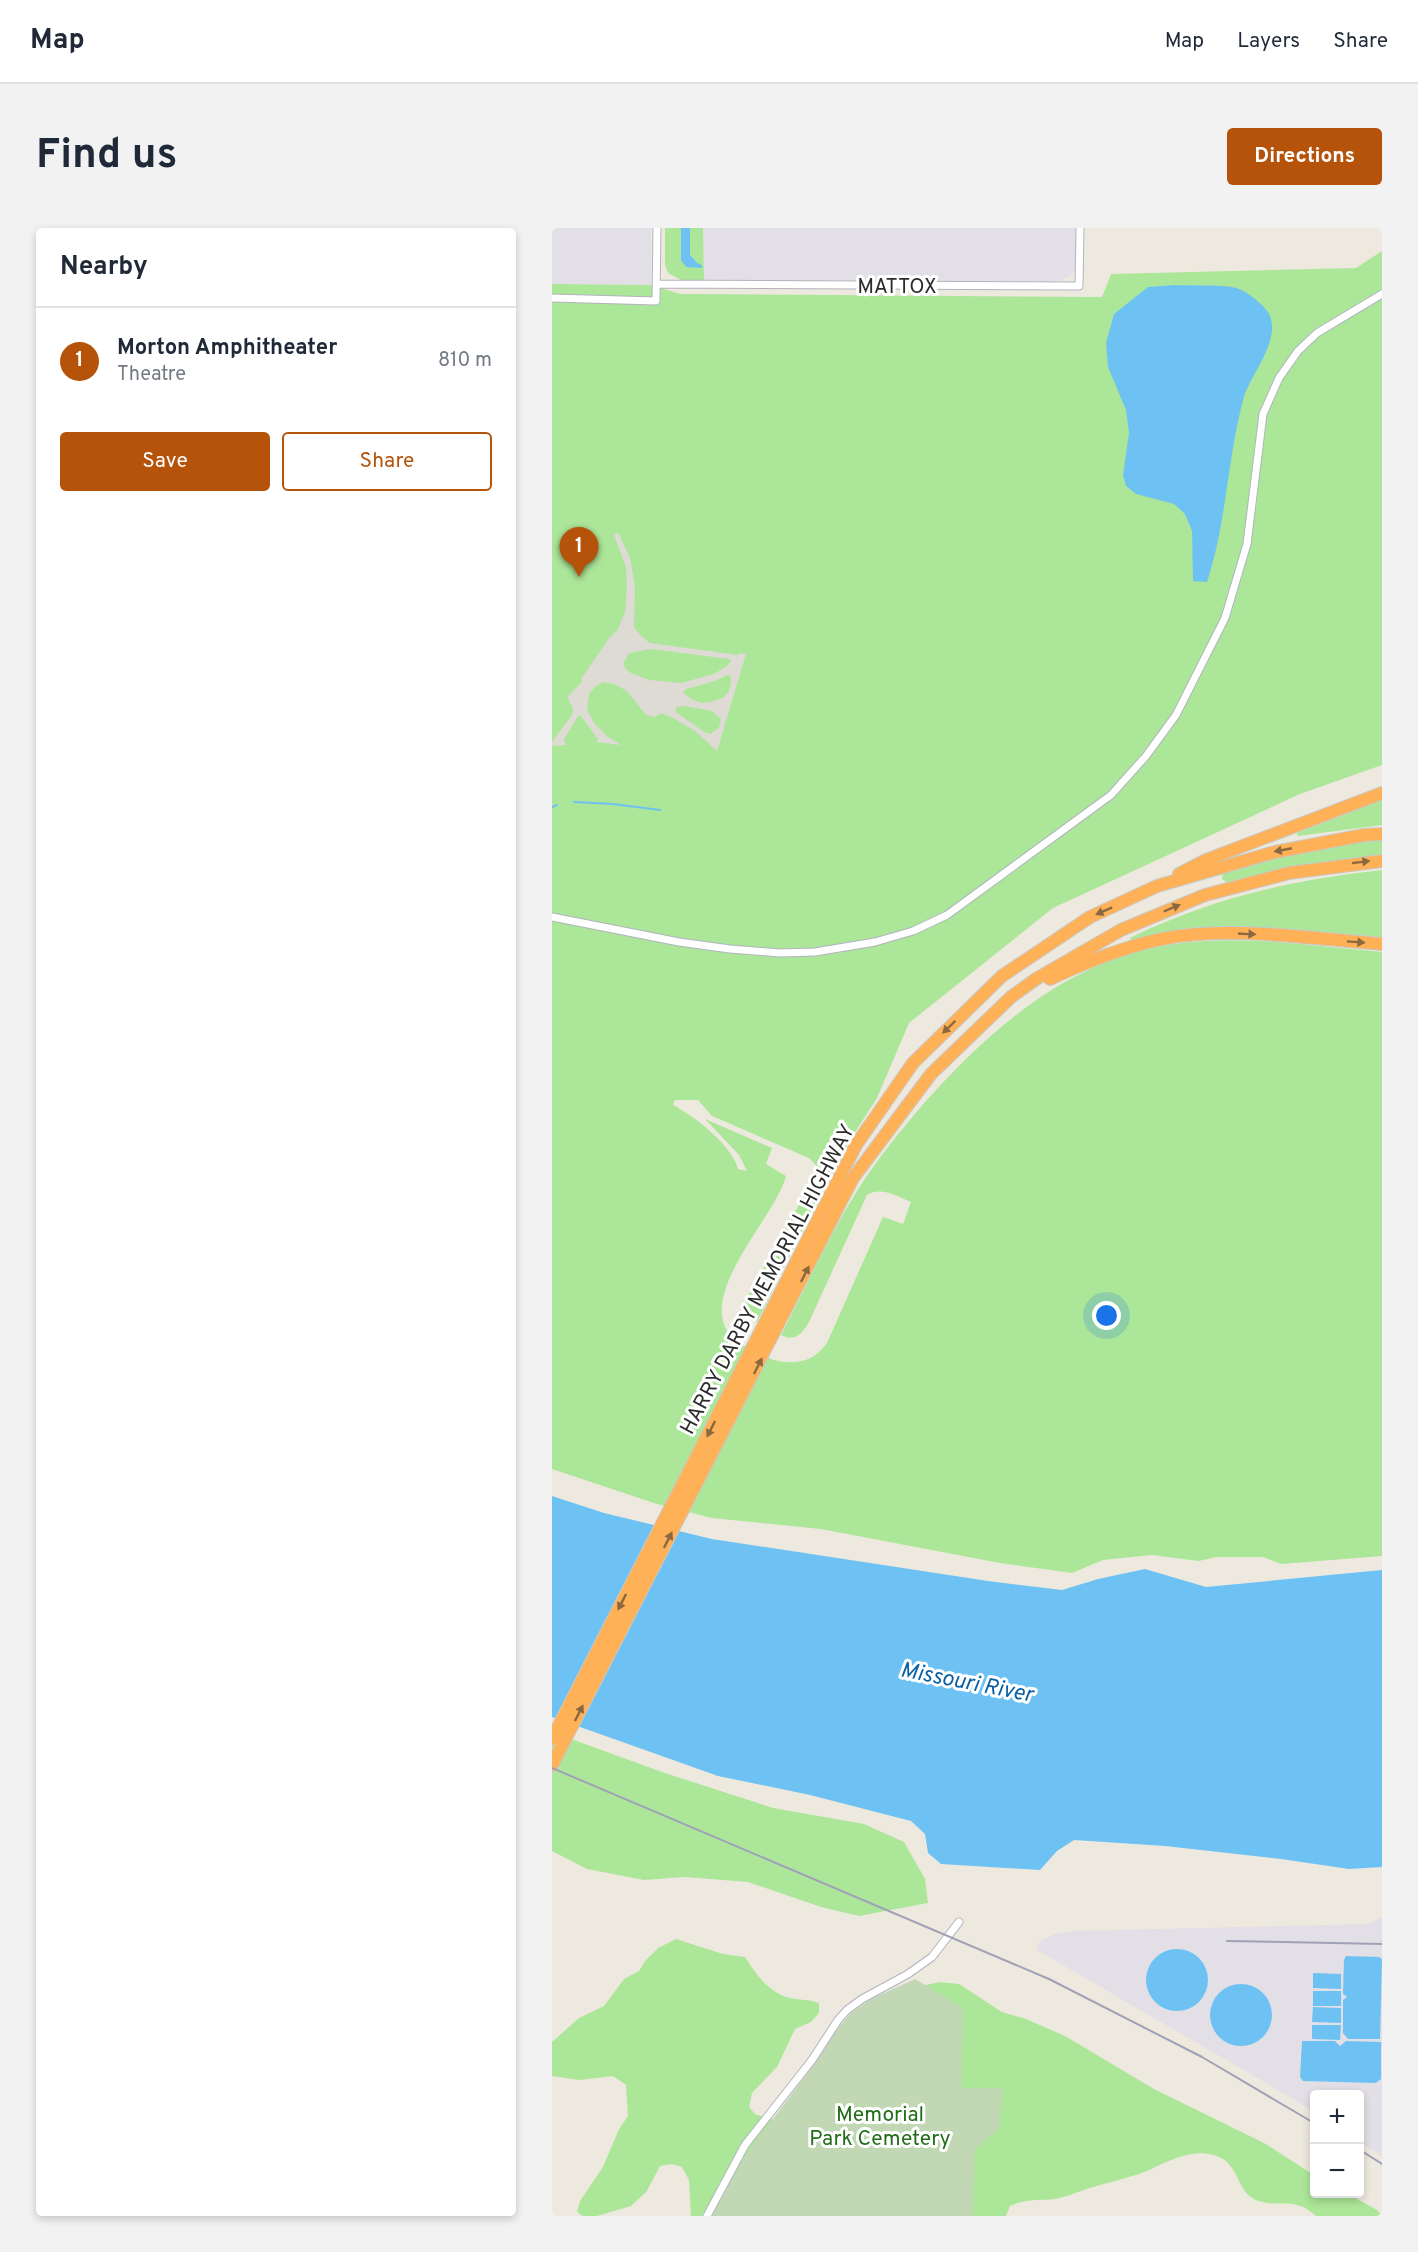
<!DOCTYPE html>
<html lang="en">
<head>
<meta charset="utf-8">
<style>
	:root { --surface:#fff; --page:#f2f2f3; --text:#1f2937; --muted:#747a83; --line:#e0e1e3; --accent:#b45309 }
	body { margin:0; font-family:Overpass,sans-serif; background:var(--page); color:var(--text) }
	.controls { position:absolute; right:18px; bottom:18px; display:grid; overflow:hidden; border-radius:6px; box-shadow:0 3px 9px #0003 }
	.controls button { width:54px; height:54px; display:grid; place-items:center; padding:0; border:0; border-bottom:2px solid var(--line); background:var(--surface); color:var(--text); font:30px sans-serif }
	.you { position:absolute; left:555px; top:1088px; width:21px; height:21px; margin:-15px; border:4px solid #fff; border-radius:50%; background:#1a73e8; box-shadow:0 0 0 9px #1a73e833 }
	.badge { display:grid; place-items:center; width:39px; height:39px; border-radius:50%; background:var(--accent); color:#fff; font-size:20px; font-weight:700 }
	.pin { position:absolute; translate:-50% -50px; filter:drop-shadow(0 2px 3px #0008) }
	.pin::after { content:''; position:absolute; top:32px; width:21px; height:18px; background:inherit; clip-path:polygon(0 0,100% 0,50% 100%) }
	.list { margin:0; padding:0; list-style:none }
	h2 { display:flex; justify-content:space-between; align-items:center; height:78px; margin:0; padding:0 24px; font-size:26px }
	h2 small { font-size:20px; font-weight:400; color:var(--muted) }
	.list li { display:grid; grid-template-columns:39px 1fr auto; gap:18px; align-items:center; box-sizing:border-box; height:108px; padding:0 24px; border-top:2px solid var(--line) }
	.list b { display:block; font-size:22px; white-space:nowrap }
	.list p { margin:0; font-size:20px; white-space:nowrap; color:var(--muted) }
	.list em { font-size:20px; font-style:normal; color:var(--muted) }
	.actions { display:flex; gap:12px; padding:18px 24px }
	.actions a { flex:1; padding:14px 0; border:2px solid var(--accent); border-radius:6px; text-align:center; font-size:21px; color:var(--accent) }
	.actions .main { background:var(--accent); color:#fff }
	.map { position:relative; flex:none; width:830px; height:1988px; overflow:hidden; border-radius:6px }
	header { display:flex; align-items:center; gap:36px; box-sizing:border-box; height:84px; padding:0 30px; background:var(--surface); border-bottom:2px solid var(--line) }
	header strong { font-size:28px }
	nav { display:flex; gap:33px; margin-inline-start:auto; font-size:21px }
	.intro { display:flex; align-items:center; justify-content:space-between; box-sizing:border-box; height:144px; padding:0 36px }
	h1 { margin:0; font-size:42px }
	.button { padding:15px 27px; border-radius:6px; background:var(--accent); color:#fff; font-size:21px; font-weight:700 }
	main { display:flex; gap:36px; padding:0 36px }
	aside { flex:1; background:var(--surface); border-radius:6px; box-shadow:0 3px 9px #0003 }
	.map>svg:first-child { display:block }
	.industrial { fill:#e2dfe6 }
	.green { fill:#ace699 }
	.cemetery { fill:#c2d8b5 }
	.plaza { fill:#dedbd5; fill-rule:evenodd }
	.water { fill:#6ec2f3 }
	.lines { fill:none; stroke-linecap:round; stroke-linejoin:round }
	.stream { stroke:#6ec2f3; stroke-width:2 }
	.minor-casing { stroke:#b2b3c0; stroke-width:9 }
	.motorway-casing { stroke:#c8c8c8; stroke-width:14 }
	.minor { stroke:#fff; stroke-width:7 }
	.motorway { stroke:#ffb158; stroke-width:12 }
	.rail { stroke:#a0a1b7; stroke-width:2 }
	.oneway { fill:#8b6840 }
	.labels { text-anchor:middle; stroke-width:6; stroke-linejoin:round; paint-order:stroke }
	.street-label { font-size:21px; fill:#2c2c2c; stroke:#fff }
	.park-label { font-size:21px; fill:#216d18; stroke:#fff }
	.water-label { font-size:22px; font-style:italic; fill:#095fa3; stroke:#fff }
</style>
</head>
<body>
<header>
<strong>Map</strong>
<nav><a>Map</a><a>Layers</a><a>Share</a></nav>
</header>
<div class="intro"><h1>Find us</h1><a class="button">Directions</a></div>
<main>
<aside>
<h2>Nearby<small></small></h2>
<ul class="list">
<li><span class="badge">1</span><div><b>Morton Amphitheater</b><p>Theatre</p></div><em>810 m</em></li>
</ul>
<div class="actions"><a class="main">Save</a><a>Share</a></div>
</aside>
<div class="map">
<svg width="830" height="1988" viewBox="0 0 830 1988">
	<rect width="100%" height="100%" fill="#eee9de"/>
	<path class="industrial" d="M 0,0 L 99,0 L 99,57 L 0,56 Z
		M 151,0 L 524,0 L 524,38 L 520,47 L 508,53 L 152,52 Z
		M 830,1688 L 830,1928 L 808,1914 L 808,1866 L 762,1866 L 762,1883 L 485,1722 L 488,1713 L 502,1706 L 521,1703 L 818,1696 Z"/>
	<path class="green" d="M 113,0 L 129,0 L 129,32 L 145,36 L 138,27 L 138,0 L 151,0 L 152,52 L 129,52 L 116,45 L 113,37 Z
		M 830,23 L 830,537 L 748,566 L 501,680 L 357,795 L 325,870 L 282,937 L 205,1094 C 193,1089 190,1083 194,1071 L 265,945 L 265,938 L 257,930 L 160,888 L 146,872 L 123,872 L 121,877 C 141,887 181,918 186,941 L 195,943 L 187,927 L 153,891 L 220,920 L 214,936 L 234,948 C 224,991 125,1083 194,1119 C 207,1125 218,1133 232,1134 C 252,1135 263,1131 275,1115 L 331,989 L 351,996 L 359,974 C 346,968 328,958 315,967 L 257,1094 C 250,1106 243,1114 229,1107 C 254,1059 276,1009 305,963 C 325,931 350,901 374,873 C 440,799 520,730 622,716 C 690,706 762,718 830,724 L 830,1328 L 729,1336 L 711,1329 L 664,1329 L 647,1333 L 600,1327 L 551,1332 L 520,1345 L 448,1335 L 269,1301 L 160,1290 L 105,1276 L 0,1241 L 0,56 L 99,57 L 128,66 L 550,69 L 559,46 L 804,40 Z
		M 830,572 L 830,597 L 746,608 L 745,605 Z
		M 830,612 L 830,628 C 778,633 726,640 675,655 L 670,651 L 671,644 C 723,627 775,615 830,612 Z
		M 830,642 L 830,709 L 665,699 L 631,701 L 579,712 L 578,710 C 660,670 740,652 830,642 Z
		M 0,1504 L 110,1544 L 221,1580 L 312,1596 L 352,1614 L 373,1651 L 376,1675 L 307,1688 L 269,1679 L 196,1654 L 133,1649 L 92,1652 L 35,1641 L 0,1623 Z
		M 124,1711 L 171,1726 L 193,1729 C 203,1745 215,1762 234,1769 C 244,1772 256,1771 267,1775 L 267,1785 L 259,1794 L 243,1801 L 225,1839 L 200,1865 L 197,1879 L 203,1886 L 226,1893 L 361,1760 L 387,1754 L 407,1756 L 450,1784 L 474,1791 L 513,1808 L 602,1861 L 712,1915 L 762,1947 L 762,1966 L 796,1966 L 825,1982 L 830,1988 L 764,1988 C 743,1967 725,1981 704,1972 C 683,1963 689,1935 662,1927 C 637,1920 614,1935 592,1944 C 574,1951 556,1954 538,1960 C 527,1963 515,1969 503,1971 C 486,1973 476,1970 458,1978 L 454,1988 L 139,1988 L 137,1952 L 130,1939 L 120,1936 L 108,1938 L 95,1963 L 79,1978 L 45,1988 L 31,1988 L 25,1984 L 28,1973 L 51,1939 L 67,1901 L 76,1888 L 74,1857 L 61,1848 L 27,1852 L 0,1848 L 0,1814 L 27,1790 L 52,1778 L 72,1751 L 87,1743 L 93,1733 L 106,1720 Z"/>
	<path class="cemetery" d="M 363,1751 L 411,1780 L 409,1860 L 450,1860 L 448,1900 L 423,1921 L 421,1988 L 161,1988 L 178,1953 L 194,1927 L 266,1831 L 285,1801 L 299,1785 L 319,1771 Z"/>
	<path class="plaza" d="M 66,304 L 78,330 L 83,359 L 82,399 L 89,408 L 98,415 L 186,427 L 188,425 L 194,426 L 165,523 L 143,503 L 121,490 L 109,485 L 103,489 L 94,487 L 75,463 L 62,456 L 51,454 L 44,458 L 37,466 L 35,481 L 42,495 L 56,509 L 69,517 L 44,514 L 46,511 L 29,488 L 26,488 L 12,511 L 14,517 L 0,518 L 0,514 L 20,487 L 21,481 L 16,470 L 17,467 L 30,454 L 29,451 L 58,409 L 65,403 L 73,384 L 75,358 L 74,339 L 62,307 ZM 99,421 L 177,431 L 179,433 L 176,437 L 162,446 L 129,455 L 97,452 L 79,445 L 73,440 L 72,434 L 77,425 ZM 175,447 L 178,447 L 179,454 L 177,463 L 172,469 L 160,474 L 150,475 L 141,472 L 131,465 L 134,461 L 163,453 ZM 133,478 L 160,483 L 169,491 L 167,500 L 158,506 L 152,504 L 124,484 L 123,481 L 125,479 Z"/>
	<path class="water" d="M 129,0 L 138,0 L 138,27 L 145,35 L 150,37 L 150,40 L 134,39 L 129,32 Z
		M 623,57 C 637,58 677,56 687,61 C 697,65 714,78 718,88 C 728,114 699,146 692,169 C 675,230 675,294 655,354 L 641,353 L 640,303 L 633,286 L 622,276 L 584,266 L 574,258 L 571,247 L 577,205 L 574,182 L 556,139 L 554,115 L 562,86 L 596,59 Z
		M 0,1268 L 52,1285 L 160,1311 L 436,1353 L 510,1362 L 546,1351 L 593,1341 L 654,1359 L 830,1342 L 830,1639 L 797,1641 L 729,1631 L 613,1618 L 522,1612 L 505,1623 L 488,1642 L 389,1636 L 376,1625 L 373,1606 L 359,1593 L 258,1567 L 166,1548 L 0,1489 Z
		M594 1752a31 31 0 1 1 62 0a31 31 0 1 1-62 0Z
		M 794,1728 L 827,1729 L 830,1731 L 828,1811 L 796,1811 L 791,1805 L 791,1772 L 795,1769 L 791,1766 L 792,1732 Z
		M 761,1745 L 789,1746 L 789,1761 L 761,1760 Z
		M658 1787a31 31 0 1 1 62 0a31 31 0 1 1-62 0Z
		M 761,1763 L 789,1763 L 789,1778 L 761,1778 Z
		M 761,1779 L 789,1780 L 789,1795 L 760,1794 Z
		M 760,1797 L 789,1797 L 788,1812 L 760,1811 Z
		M 750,1813 L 783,1813 L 788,1818 L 794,1813 L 829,1814 L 829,1851 L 824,1855 L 751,1853 L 748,1849 Z"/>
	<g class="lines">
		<path class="stream" d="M 22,574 L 61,576 L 108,582
			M 0,579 L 5,577"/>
		<g class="minor-casing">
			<path id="minor" d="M 104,56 L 527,58 L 528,0
				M 0,70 L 104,73 L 105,0
				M 0,689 L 127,714 L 178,721 L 228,725 L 263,724 L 323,714 L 361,703 L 395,687 L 559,567 L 594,528 L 624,487 L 673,390 L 695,316 L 711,186 L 727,150 L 746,123 L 765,105 L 830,66
				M 155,1988 L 193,1917 L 260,1832 L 286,1792 L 295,1782 L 310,1771 L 356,1746 L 380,1729 L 407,1694"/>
		</g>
		<g class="motorway-casing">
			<path id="motorway" d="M 627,646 L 654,632 L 830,565
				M 498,751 C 534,734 571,719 610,711 C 676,697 762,711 830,716
				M 0,1511 L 304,917 L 361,835 L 450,748 L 538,689 L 605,658 L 723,624 L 812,607 L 830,606
				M 0,1537 L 301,950 L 379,846 L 459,769 L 484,751 L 569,702 L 653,667 L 737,645 L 830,633"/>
		</g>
		<use href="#minor" class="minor"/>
		<use href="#motorway" class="motorway"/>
		<path class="rail" d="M 0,1540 L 497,1751 L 650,1829 L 762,1895
			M 675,1713 L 830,1716
			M 808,1922 L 830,1936"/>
	</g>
	<defs><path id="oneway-solid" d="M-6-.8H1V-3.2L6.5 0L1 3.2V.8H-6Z" transform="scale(1.5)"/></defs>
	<g class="oneway">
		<use href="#oneway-solid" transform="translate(731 622) rotate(169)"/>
		<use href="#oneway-solid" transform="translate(809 634) rotate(-7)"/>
		<use href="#oneway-solid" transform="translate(620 680) rotate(-23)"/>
		<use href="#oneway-solid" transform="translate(552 683) rotate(156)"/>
		<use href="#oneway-solid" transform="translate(695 706) rotate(3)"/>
		<use href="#oneway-solid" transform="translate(804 714) rotate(4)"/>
		<use href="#oneway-solid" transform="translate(397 799) rotate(136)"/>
		<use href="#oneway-solid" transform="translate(253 1046) rotate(-63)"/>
		<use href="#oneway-solid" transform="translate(206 1138) rotate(-63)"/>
		<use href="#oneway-solid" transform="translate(159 1201) rotate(117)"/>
		<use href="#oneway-solid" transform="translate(116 1312) rotate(-63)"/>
		<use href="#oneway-solid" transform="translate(70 1374) rotate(117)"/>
		<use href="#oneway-solid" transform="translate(27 1485) rotate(-63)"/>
	</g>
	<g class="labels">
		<g class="street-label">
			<text x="345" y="65">MATTOX</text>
			<text transform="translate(215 1051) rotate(-62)" y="7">HARRY DARBY MEMORIAL HIGHWAY</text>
		</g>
		<g class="park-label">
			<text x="328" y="1893">Memorial<tspan x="328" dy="24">Park Cemetery</tspan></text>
		</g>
		<g class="water-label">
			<text transform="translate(415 1453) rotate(11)" y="8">Missouri River</text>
		</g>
	</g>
</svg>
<div class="controls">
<button>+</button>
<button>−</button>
</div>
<div class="you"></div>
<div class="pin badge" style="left:27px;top:349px">1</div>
</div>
</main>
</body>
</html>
